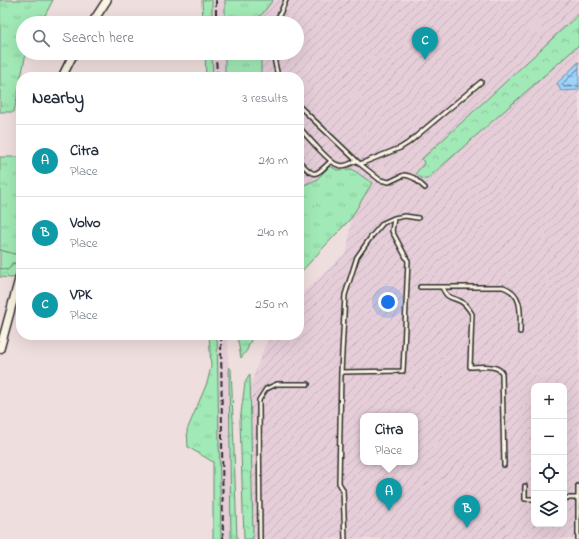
<!DOCTYPE html>
<html lang="en">
<head>
<meta charset="utf-8">
<style>
	:root { --surface:#fff; --page:#f6f6f7; --text:#1f2937; --muted:#747a83; --line:#e0e1e3; --accent:#2563eb }
	body { margin:0; font-family:"Indie Flower",sans-serif; background:var(--page); color:var(--text) }
	.controls { position:absolute; right:12px; bottom:12px; display:grid; overflow:hidden; border-radius:8px; box-shadow:0 4px 16px #0002 }
	.controls button { width:36px; height:36px; display:grid; place-items:center; padding:0; border:0; border-bottom:1px solid var(--line); background:var(--surface); color:var(--text); font:20px sans-serif }
	.you { position:absolute; left:388px; top:302px; width:14px; height:14px; margin:-10px; border:3px solid #fff; border-radius:50%; background:#1a73e8; box-shadow:0 0 0 6px #1a73e833 }
	.badge { display:grid; place-items:center; width:26px; height:26px; border-radius:50%; background:var(--accent); color:#fff; font-size:13px; font-weight:700 }
	.pin { position:absolute; translate:-50% -33px; filter:drop-shadow(0 1px 2px #0008) }
	.pin::after { content:''; position:absolute; top:21px; width:14px; height:12px; background:inherit; clip-path:polygon(0 0,100% 0,50% 100%) }
	.popup { position:absolute; left:360px; top:413px; width:58px; height:52px; box-sizing:border-box; display:grid; place-content:center; border-radius:8px; background:var(--surface); filter:drop-shadow(0 1px 3px #0005); font-size:13px; white-space:nowrap; color:var(--muted) }
	.popup b { font-size:15px; color:var(--text) }
	.popup::after { content:''; position:absolute; left:50%; top:100%; margin-left:-8px; border:8px solid transparent; border-top-color:var(--surface) }
	.list { margin:0; padding:0; list-style:none }
	h2 { display:flex; justify-content:space-between; align-items:center; height:52px; margin:0; padding:0 16px; font-size:17px }
	h2 small { font-size:13px; font-weight:400; color:var(--muted) }
	.list li { display:grid; grid-template-columns:26px 1fr auto; gap:12px; align-items:center; box-sizing:border-box; height:72px; padding:0 16px; border-top:1px solid var(--line) }
	.list b { display:block; font-size:15px; white-space:nowrap }
	.list p { margin:0; font-size:13px; white-space:nowrap; color:var(--muted) }
	.list em { font-size:13px; font-style:normal; color:var(--muted) }
	.icon { flex:none; width:22px; height:22px; fill:none; stroke:currentColor; stroke-width:2; stroke-linecap:round; stroke-linejoin:round }
	.map { position:relative; flex:none; width:579px; height:539px; overflow:hidden }
	.search { position:absolute; background:var(--surface); box-shadow:0 4px 16px #0002; left:16px; top:16px; width:288px; height:44px; display:flex; align-items:center; gap:10px; box-sizing:border-box; padding:0 14px; border-radius:22px; color:var(--muted); font-size:15px }
	.panel { position:absolute; background:var(--surface); box-shadow:0 4px 16px #0002; left:16px; top:72px; width:288px; height:268px; border-radius:16px }
	.map>svg:first-child { display:block }
	.built { fill:#e6ced9 }
	.industrial { fill:url(#industrial-furrows); fill-rule:evenodd }
	.grass { fill:url(#grass-tufts); stroke:#668a70 }
	.forest { fill:url(#forest-crowns); stroke:#668a70 }
	.garden { fill:#a1e9b6; stroke:#668a70 }
	.water { fill:url(#water-waves); stroke:#7090a8 }
	.lines { fill:none; stroke-linecap:round; stroke-linejoin:round }
	.shore { stroke:#596e7f; stroke-width:1 }
	.service-casing { stroke:#2b2b2b; stroke-width:6 }
	.tertiary-casing { stroke:#2b2b2b; stroke-width:10 }
	.service { stroke:#fcf5e5; stroke-width:3 }
	.tertiary { stroke:#fcf5e5; stroke-width:7 }
	.rail { stroke:#2b2b2b; stroke-width:2; stroke-dasharray:6 3; stroke-linecap:butt }
</style>
</head>
<body>
<div class="map">
<svg width="579" height="539" viewBox="0 0 579 539">
	<defs>
		<pattern id="industrial-furrows" width="10" height="10" patternUnits="userSpaceOnUse"><rect width="10" height="10" fill="#e6ced9"/><path d="M-1 1l2-2M0 10L10 0M9 11l2-2" fill="none" stroke="#c5b1ba"/></pattern>
		<pattern id="grass-tufts" width="24" height="20" patternUnits="userSpaceOnUse"><rect width="24" height="20" fill="#a1e9b6"/><path d="M3 7l-1-3M5 7V3M7 7l1-3M15 17l-1-3M17 17v-4M19 17l1-3" fill="none" stroke="#8bc89d"/></pattern>
		<pattern id="forest-crowns" width="20" height="18" patternUnits="userSpaceOnUse"><rect width="20" height="18" fill="#a1e9b6"/><path d="M2 6a3 3 0 1 1 6 0M12 15a3 3 0 1 1 6 0" fill="none" stroke="#8bc89d"/></pattern>
		<pattern id="water-waves" width="16" height="10" patternUnits="userSpaceOnUse"><rect width="16" height="10" fill="#9ed3fc"/><path d="M0 5q4-4 8 0t8 0" fill="none" stroke="#88b5d8"/></pattern>
	</defs>
	<rect width="100%" height="100%" fill="#efdede"/>
	<filter id="ink" filterUnits="userSpaceOnUse"><feTurbulence type="fractalNoise" baseFrequency=".025" numOctaves="2"/><feDisplacementMap in="SourceGraphic" scale="8" xChannelSelector="R" yChannelSelector="G"/><feConvolveMatrix kernelMatrix="1 2 1 2 8 2 1 2 1" color-interpolation-filters="sRGB"/></filter>
	<g filter="url(#ink)">
		<path class="built" d="M 212,0 L 225,0 L 225,23 L 212,23 Z
			M 212,53 L 225,53 L 225,77 L 213,77 Z
			M 217,335 L 228,335 L 231,539 L 221,539 Z"/>
		<path class="industrial" d="M 247,0 L 579,0 L 579,539 L 247,539 L 249,391 L 256,369 L 265,346 L 272,335 L 299,335 L 299,297 L 347,252 L 351,219 L 299,274 L 299,77 L 248,77 L 248,53 L 297,53 L 297,23 L 247,23 ZM 534,386 L 564,386 L 564,524 L 534,524 ZM 363,416 L 415,416 L 415,462 L 363,462 Z"/>
		<path class="grass" d="M 0,0 L 53,0 L 41,23 L 23,23 L 23,53 L 26,53 L 14,112 L 0,112 Z
			M 202,0 L 212,0 L 212,23 L 203,23 Z
			M 225,0 L 273,0 L 259,18 L 259,23 L 225,23 Z
			M 205,53 L 212,53 L 213,77 L 206,77 Z
			M 225,53 L 261,53 L 261,77 L 225,77 Z
			M 0,157 L 21,157 L 21,242 L 18,255 L 0,250 Z
			M 330,166 L 337,170 L 352,169 L 372,183 L 351,218 L 299,274 L 299,179 L 304,185 L 316,180 Z
			M 209,335 L 217,335 L 221,539 L 213,539 L 213,462 L 188,447 L 187,430 L 207,383 L 211,367 Z
			M 237,335 L 253,335 L 247,350 L 241,358 Z
			M 229,367 L 231,369 L 232,391 L 237,539 L 231,539 Z"/>
		<path class="forest" d="M 579,14 L 579,45 L 427,179 C 422,180 420,177 416,173 L 424,163 L 422,159 Z
			M 21,242 L 21,258 L 16,277 L 12,278 L 0,277 L 0,268 L 7,270 L 12,263 L 16,263 Z
			M 250,374 L 253,539 L 244,539 L 240,421 L 245,383 Z"/>
		<path class="garden" d="M 0,250 L 18,255 L 16,263 L 12,263 L 10,268 L 7,270 L 0,268 Z"/>
		<path class="water" d="M 579,62 L 579,90 L 561,91 L 557,83 Z"/>
		<g class="lines">
			<path class="shore" d="M 579,68 L 562,84 L 564,87 L 579,86"/>
			<g class="service-casing">
				<path id="service" d="M 276,23 L 286,0
					M 273,53 L 278,77
					M 299,106 L 360,164 L 380,180 L 389,182 L 404,175 L 409,176 L 414,178 L 425,188
					M 299,127 C 305,134 331,164 338,165 C 345,167 350,164 356,161
					M 299,161 C 315,179 315,176 331,161
					M 360,164 L 400,148 L 408,143 L 481,82
					M 420,287 L 503,287 C 524,294 520,314 520,332
					M 442,287 C 448,300 450,296 460,301 C 466,304 469,309 472,314 L 470,367 C 480,367 498,364 502,373 L 504,465
					M 341,372 L 403,371 L 408,261 L 392,231 L 394,218
					M 525,486 L 525,499 L 534,499
					M 578,486 L 578,539
					M 564,498 L 578,498
					M 260,539 L 259,400 L 266,389 L 277,384 L 308,384
					M 345,539 L 343,490 L 339,483 L 341,372 L 345,295 L 357,257 L 371,237 L 383,223 L 394,218 L 405,216 L 418,218"/>
			</g>
			<g class="tertiary-casing">
				<path id="tertiary" d="M 92,23 L 107,0
					M 62,77 L 74,53
					M 0,349 L 21,272"/>
			</g>
			<use href="#service" class="service"/>
			<use href="#tertiary" class="tertiary"/>
			<path class="rail" d="M 216,0 L 216,23
				M 216,53 L 217,77
				M 221,335 L 223,539"/>
		</g>
	</g>
</svg>
<div class="controls">
<button>+</button>
<button>−</button>
<button><svg class="icon" aria-label="locate" viewBox="0 0 24 24"><circle cx="12" cy="12" r="6"/><path d="M12 2v4M12 18v4M2 12h4M18 12h4"/></svg></button>
<button><svg class="icon" aria-label="layers" viewBox="0 0 24 24"><path d="M12 4l9 5-9 5-9-5zM3 14l9 5 9-5"/></svg></button>
</div>
<div class="you"></div>
<div class="pin badge" style="left:389px;top:511px;background:#0f9aa8">A</div>
<div class="popup"><b>Citra</b>Place</div>
<div class="pin badge" style="left:467px;top:528px;background:#0f9aa8">B</div>
<div class="pin badge" style="left:425px;top:60px;background:#0f9aa8">C</div>
<div class="search"><svg class="icon" aria-label="search" viewBox="0 0 24 24"><circle cx="10" cy="10" r="6"/><path d="M15 15l6 6"/></svg>Search here</div>
<section class="panel">
<h2>Nearby<small>3 results</small></h2>
<ul class="list">
<li><span class="badge" style="background:#0f9aa8">A</span><div><b>Citra</b><p>Place</p></div><em>210 m</em></li>
<li><span class="badge" style="background:#0f9aa8">B</span><div><b>Volvo</b><p>Place</p></div><em>240 m</em></li>
<li><span class="badge" style="background:#0f9aa8">C</span><div><b>VPK</b><p>Place</p></div><em>250 m</em></li>
</ul>
</section>
</div>
</body>
</html>
